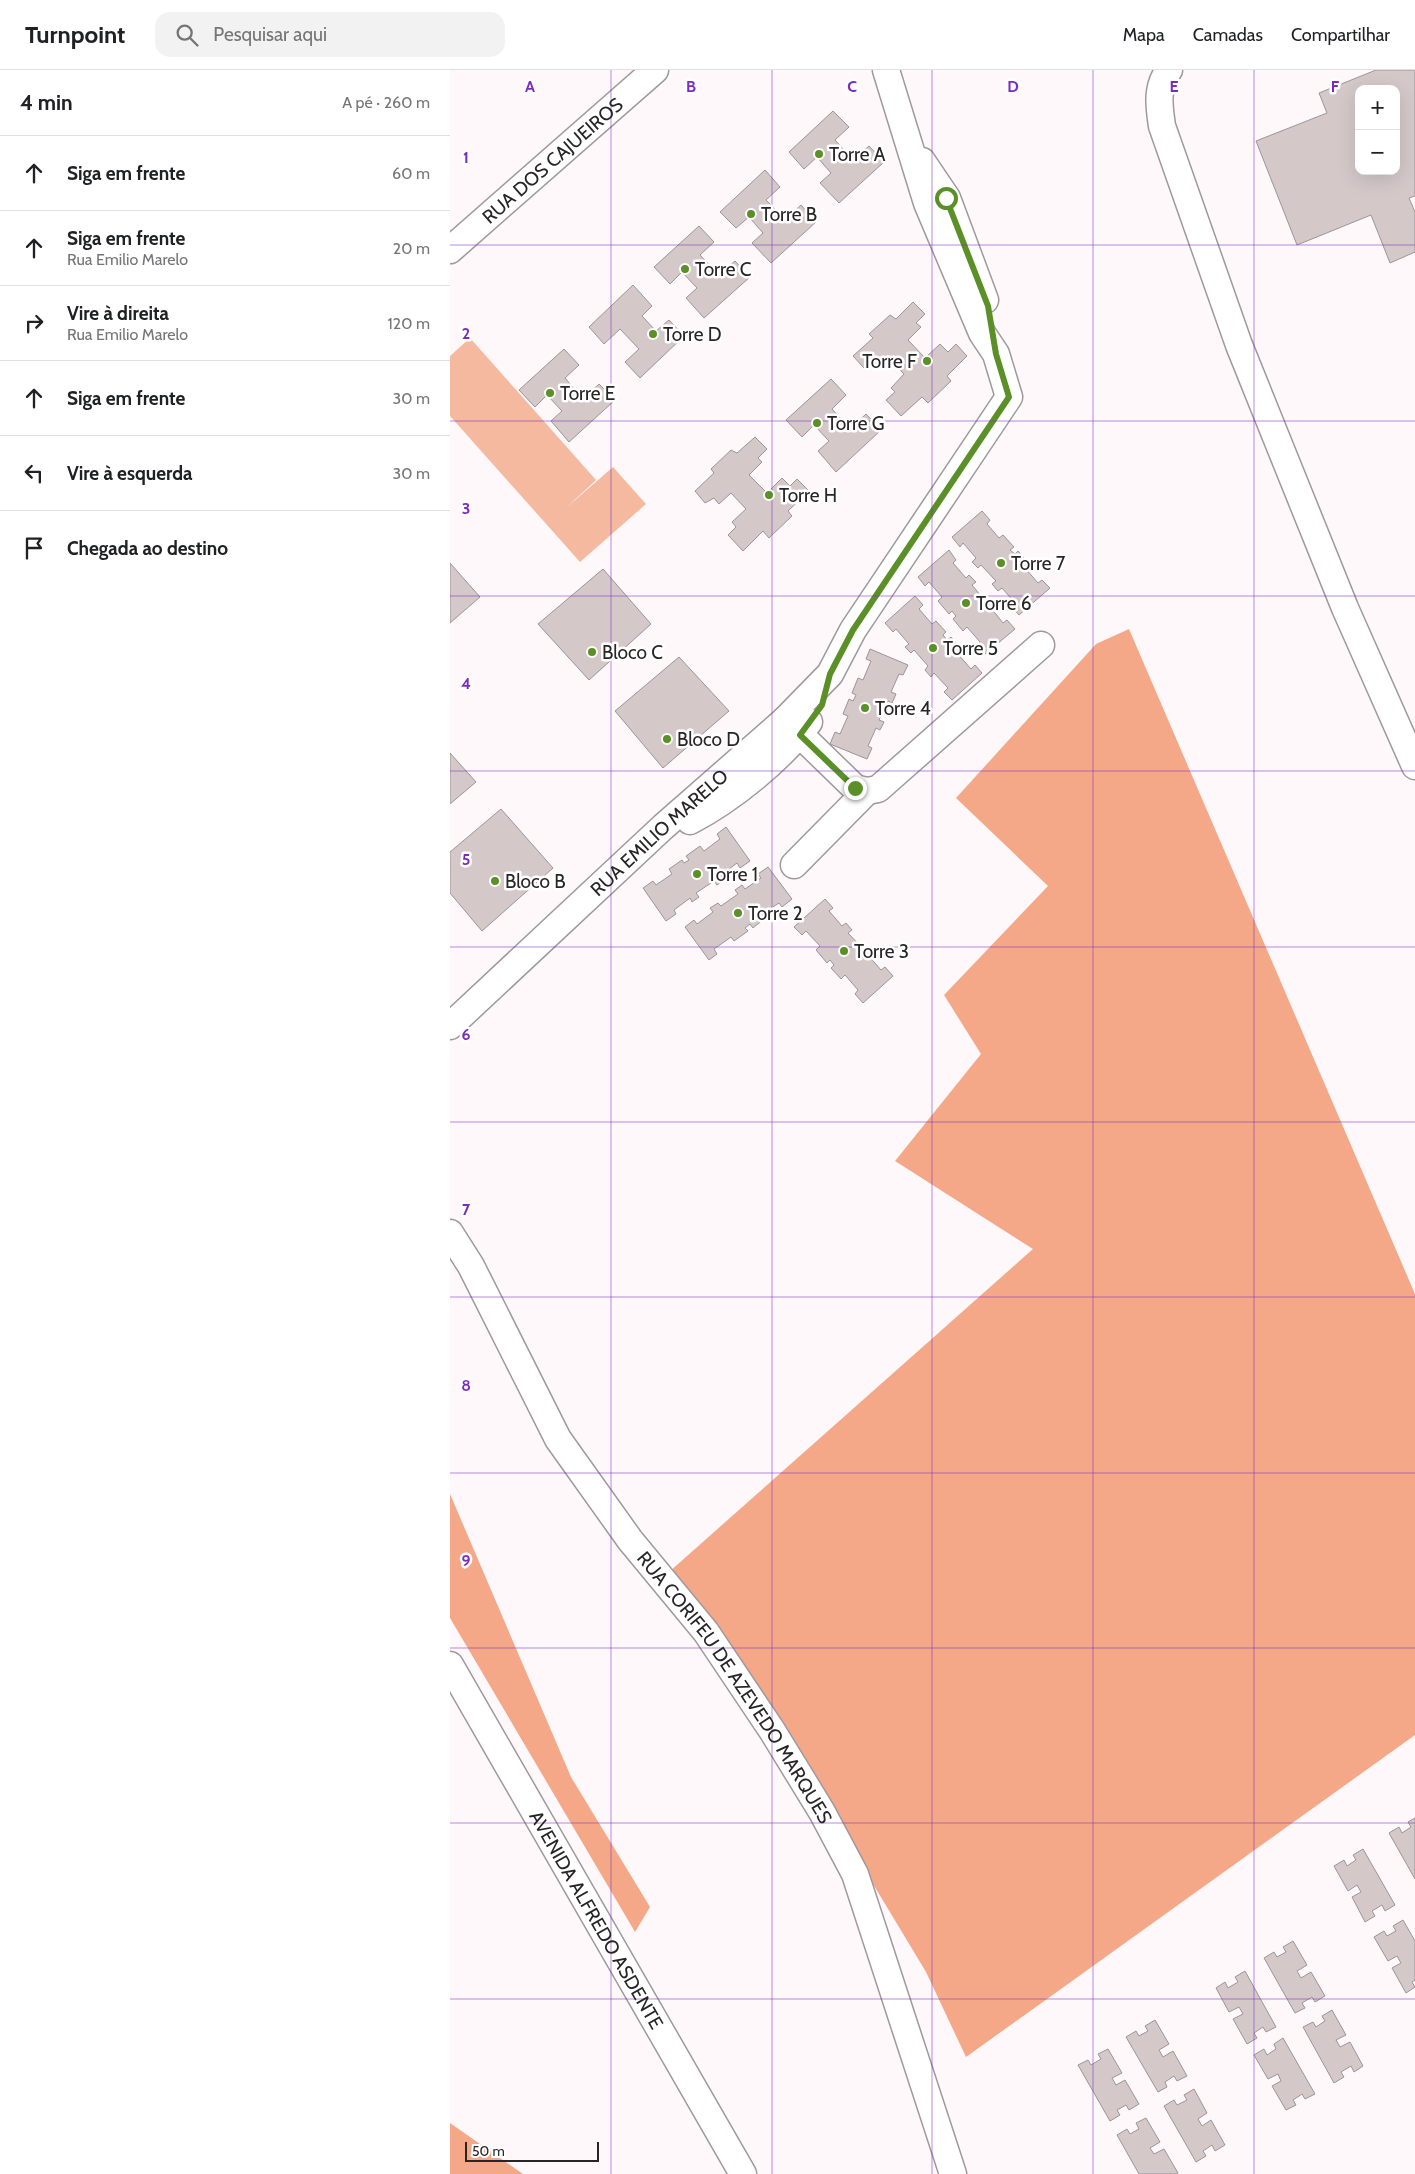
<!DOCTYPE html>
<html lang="pt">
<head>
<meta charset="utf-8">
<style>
	:root { --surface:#fff; --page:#f2f2f2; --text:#202124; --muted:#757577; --line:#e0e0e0 }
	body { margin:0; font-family:Cabin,sans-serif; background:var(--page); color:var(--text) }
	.controls { position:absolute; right:15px; top:15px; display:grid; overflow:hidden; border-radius:10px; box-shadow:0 5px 20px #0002 }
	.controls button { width:45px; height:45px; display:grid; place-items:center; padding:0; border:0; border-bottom:1px solid var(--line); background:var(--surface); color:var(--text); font:25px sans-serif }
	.scale { position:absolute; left:15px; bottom:12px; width:134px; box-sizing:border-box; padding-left:5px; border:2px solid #282527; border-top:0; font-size:14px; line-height:18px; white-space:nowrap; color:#282527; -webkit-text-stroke:4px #fff; paint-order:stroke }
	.stop { position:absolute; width:15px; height:15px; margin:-11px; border:4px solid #5b8f27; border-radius:50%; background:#fff }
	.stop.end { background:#5b8f27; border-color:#fff; box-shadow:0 1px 5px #0008 }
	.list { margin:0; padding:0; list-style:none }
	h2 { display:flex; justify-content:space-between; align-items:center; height:65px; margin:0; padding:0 20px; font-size:21px }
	h2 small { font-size:16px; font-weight:400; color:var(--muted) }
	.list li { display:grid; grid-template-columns:32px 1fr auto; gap:15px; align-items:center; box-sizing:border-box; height:75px; padding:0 20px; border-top:1px solid var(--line) }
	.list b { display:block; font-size:19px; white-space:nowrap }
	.list p { margin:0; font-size:16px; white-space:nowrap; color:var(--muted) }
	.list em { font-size:16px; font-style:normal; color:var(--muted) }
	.icon { flex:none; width:28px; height:28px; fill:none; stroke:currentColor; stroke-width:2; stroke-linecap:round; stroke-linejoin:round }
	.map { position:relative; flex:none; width:965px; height:2104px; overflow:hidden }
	header { display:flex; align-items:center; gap:30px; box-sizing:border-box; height:70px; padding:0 25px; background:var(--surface); border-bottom:1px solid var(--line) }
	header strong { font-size:24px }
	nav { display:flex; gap:28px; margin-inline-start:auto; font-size:18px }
	.search { width:350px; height:45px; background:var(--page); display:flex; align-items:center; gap:12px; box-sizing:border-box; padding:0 18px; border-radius:15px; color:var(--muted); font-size:19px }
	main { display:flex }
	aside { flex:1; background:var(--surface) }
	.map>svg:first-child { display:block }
	.green { fill:#f5b99f }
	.forest { fill:#f5a888 }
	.building { fill:#d4c8c9; stroke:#9f9495; fill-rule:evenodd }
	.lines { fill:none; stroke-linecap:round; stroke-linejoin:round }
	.minor-casing { stroke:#a1989d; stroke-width:29 }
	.minor { stroke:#fff; stroke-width:26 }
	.route { stroke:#5b8f27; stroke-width:6 }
	.grid { fill:none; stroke:#7b2cbf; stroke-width:1; stroke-opacity:0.55 }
	.poi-dot { fill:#5b8f27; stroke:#fff; stroke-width:2 }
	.labels { text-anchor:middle; stroke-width:5; stroke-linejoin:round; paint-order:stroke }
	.poi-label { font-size:19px; fill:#282527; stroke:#fff; text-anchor:start }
	.street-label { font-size:19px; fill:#282527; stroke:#fff }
	.grid-label { font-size:16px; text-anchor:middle; font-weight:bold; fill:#7b2cbf; stroke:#fff; stroke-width:5; stroke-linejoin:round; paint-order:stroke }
</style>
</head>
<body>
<header>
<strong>Turnpoint</strong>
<div class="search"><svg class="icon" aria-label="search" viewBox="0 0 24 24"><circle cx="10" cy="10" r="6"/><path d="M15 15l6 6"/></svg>Pesquisar aqui</div>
<nav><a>Mapa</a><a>Camadas</a><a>Compartilhar</a></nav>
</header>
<main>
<aside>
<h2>4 min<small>A pé · 260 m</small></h2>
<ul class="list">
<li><svg class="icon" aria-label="ahead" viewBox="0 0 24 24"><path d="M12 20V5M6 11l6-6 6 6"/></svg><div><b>Siga em frente</b></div><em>60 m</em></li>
<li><svg class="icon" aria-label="ahead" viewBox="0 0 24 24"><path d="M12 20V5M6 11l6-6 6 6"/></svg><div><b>Siga em frente</b><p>Rua Emilio Marelo</p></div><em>20 m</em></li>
<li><svg class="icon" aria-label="right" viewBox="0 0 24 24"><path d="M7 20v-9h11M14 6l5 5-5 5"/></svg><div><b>Vire à direita</b><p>Rua Emilio Marelo</p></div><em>120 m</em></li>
<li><svg class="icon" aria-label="ahead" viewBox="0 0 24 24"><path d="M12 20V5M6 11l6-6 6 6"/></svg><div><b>Siga em frente</b></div><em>30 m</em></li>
<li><svg class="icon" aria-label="left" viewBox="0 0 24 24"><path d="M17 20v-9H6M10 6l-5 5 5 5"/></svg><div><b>Vire à esquerda</b></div><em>30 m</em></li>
<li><svg class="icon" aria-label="arrive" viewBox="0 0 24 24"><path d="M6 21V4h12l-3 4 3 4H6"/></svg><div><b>Chegada ao destino</b></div></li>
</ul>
</aside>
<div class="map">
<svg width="965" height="2104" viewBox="0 0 965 2104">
	<rect width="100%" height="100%" fill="#fef8fb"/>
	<path class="green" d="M 20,268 L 146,410 L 116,438 L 163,397 L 196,434 L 130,492 L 0,346 L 0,286 Z"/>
	<path class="forest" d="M 679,559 L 965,1224 L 965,1665 L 516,1987 L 476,1902 L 414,1799 L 219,1502 L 583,1179 L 445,1091 L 531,984 L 494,925 L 598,816 L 506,728 L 646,574 Z
		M 0,1424 L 121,1707 L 200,1837 L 185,1862 L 0,1548 Z
		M 0,2053 L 73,2104 L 0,2104 Z"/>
	<path class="building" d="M 926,0 L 965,0 L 965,126 L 959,128 L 965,142 L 965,182 L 940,193 L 921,145 L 847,175 L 806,71 L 877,43 L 869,23 ZM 909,19 L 946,19 L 946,101 L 909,101 Z
		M 383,41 L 399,57 L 385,70 L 403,90 L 419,76 L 434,92 L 389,133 L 370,113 L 381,103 L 367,87 L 354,99 L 339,82 Z
		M 315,100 L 330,117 L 316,130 L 335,150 L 351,135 L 366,152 L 321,193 L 302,173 L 313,163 L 299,147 L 286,158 L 270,142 Z
		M 249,156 L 264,172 L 250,185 L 269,205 L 285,191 L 300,207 L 254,248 L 236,228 L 247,218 L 232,202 L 220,214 L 204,197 Z
		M 183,215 L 202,236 L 192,246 L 206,261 L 219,250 L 234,266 L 190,308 L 175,292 L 189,279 L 170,259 L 154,274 L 139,257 Z
		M 463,232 L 475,244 L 466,253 L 471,257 L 458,270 L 475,288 L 490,274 L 498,282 L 506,274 L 517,286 L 497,306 L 501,311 L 478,333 L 472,327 L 451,346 L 436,330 L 445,322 L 441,318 L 454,304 L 439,288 L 428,299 L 422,293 L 414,298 L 403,286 L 423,268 L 419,264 L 440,245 L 446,249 Z
		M 114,279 L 129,295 L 115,308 L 133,329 L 149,314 L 165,330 L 119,372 L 101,351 L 112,341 L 97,325 L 85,337 L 69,320 Z
		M 381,309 L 396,325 L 382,339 L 400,359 L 416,344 L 431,360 L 386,402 L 368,381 L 379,371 L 364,355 L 352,367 L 336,350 Z
		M 305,367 L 317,379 L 308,388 L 312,392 L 299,405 L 317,423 L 332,408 L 340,416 L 347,409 L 359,421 L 338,441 L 342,446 L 319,468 L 313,461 L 293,481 L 278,465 L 286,457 L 282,452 L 296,439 L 281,423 L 269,434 L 264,428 L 255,433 L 245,421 L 264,403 L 261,399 L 281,380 L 287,383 Z
		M 532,441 L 540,450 L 537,454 L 549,468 L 553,465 L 564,477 L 560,480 L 565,484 L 568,481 L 579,494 L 575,498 L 588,513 L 592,510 L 600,518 L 569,545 L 561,536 L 565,533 L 552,518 L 548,521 L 542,514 L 546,511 L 531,495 L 528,498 L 522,492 L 526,488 L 513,473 L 510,477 L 502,467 Z
		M 499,480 L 506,490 L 503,493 L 516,508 L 519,505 L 526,512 L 522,515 L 535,531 L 539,528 L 544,535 L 541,538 L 553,553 L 557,550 L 565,559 L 534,585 L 526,576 L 530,572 L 517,557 L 513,561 L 503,549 L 506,546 L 502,541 L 499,544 L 488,531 L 492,527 L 479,512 L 475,516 L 468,507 Z
		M 0,493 L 30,527 L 0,553 Z
		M 153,499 L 201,554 L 139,610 L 88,554 Z
		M 465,526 L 473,535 L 469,539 L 482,554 L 486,551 L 496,562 L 493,565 L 497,570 L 501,567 L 512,580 L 507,583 L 521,599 L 525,595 L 532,603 L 502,630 L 494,622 L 498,618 L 484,603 L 481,607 L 475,600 L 478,596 L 464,580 L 461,583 L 455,577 L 459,574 L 446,559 L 443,562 L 435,553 Z
		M 420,579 L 458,595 L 453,605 L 449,604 L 441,622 L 446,624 L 442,633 L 438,631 L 429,650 L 434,652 L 430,660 L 426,658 L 418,676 L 422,678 L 417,689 L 380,674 L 385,662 L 390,664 L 398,646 L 393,644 L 399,629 L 403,631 L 406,625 L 402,623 L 408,608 L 413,610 L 421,591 L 416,589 Z
		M 229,587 L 279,641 L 213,698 L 165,641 Z
		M 0,683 L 26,712 L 0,734 Z
		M 51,739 L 103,798 L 32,861 L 0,823 L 0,782 Z
		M 276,757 L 300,791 L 290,798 L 287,793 L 271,805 L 274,810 L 267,815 L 264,811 L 246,823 L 249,827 L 242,832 L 240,828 L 224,840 L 226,844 L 216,851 L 193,818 L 203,811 L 206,815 L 222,804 L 219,799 L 232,790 L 234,793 L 239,790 L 236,786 L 250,776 L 254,781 L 270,769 L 267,764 Z
		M 318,797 L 342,829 L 332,837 L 329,833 L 312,844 L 315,848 L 303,858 L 300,854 L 295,858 L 298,861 L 284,871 L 281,867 L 264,879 L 267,884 L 259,890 L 235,857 L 244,850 L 247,854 L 263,842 L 260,838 L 268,833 L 271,836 L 288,824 L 285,820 L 292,815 L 295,819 L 311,808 L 308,804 Z
		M 375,829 L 383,838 L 379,841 L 392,856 L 396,853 L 402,860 L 398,863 L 413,879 L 416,876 L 422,882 L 418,885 L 431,900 L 435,897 L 443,906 L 413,933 L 405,924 L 408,920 L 395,905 L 391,909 L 381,898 L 384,895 L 380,890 L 377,893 L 366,880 L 370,876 L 356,861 L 352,865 L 344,857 Z
		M 965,1748 L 965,1809 L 939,1763 L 949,1757 L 952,1763 L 961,1757 L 958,1752 Z
		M 913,1779 L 945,1835 L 935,1841 L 932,1835 L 922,1841 L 925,1846 L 915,1852 L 902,1827 L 911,1822 L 907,1815 L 898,1821 L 884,1796 L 894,1790 L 897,1796 L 906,1790 L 903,1785 Z
		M 953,1850 L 965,1871 L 965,1910 L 962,1912 L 965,1917 L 956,1923 L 942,1898 L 951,1893 L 947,1886 L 938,1891 L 924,1867 L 934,1861 L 937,1866 L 946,1861 L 943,1856 Z
		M 843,1871 L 857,1895 L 847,1901 L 851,1908 L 861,1902 L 875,1926 L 865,1932 L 862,1927 L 852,1933 L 855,1938 L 845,1943 L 814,1888 L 824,1882 L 827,1887 L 836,1882 L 833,1877 Z
		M 795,1901 L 826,1957 L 816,1962 L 813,1957 L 804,1963 L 807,1968 L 797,1974 L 783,1949 L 793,1944 L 789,1937 L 779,1942 L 766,1918 L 775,1912 L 778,1918 L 788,1912 L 785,1907 Z
		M 882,1940 L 896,1965 L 886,1970 L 890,1977 L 900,1972 L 913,1996 L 904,2002 L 901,1996 L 891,2002 L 894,2007 L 884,2013 L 853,1957 L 863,1952 L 866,1957 L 875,1951 L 872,1946 Z
		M 705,1950 L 719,1974 L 709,1980 L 713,1987 L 723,1981 L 737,2006 L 727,2011 L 724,2006 L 715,2012 L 717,2017 L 708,2022 L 676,1967 L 686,1961 L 689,1966 L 698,1961 L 695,1956 Z
		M 833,1968 L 865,2024 L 855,2029 L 852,2024 L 843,2030 L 846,2035 L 836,2040 L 822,2016 L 831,2011 L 828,2004 L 818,2009 L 804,1985 L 814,1979 L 817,1985 L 826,1979 L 824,1974 Z
		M 658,1979 L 672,2003 L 662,2008 L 666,2015 L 675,2010 L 689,2034 L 679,2040 L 676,2035 L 667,2040 L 670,2045 L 660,2051 L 628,1995 L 638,1990 L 641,1995 L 651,1989 L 648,1984 Z
		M 744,2019 L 757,2043 L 748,2049 L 752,2056 L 761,2050 L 775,2075 L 765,2081 L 762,2075 L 753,2081 L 756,2086 L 746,2092 L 714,2036 L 724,2030 L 727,2035 L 737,2030 L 734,2025 Z
		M 696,2048 L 710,2072 L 700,2078 L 704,2084 L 714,2079 L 728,2103 L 726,2104 L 689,2104 L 667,2065 L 677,2059 L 680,2064 L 689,2059 L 686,2053 Z"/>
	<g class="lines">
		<g class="minor-casing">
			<g id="minor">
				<path d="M 719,0 C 706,18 709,35 712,56 L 789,275 L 895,538 L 965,696"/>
				<path d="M 472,91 L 497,128 L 535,230"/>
				<path id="s1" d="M 0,180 L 205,0"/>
				<path d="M 335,650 L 405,718 L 417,721 L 428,719 L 591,575"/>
				<path d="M 240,751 C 282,729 331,689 359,652"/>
				<path d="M 344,795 L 417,721"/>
				<path id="s2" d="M 0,956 L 213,757 L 335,650 L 380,604 L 403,560 L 559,327 L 546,284 L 532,263 L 477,133 L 436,0"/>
				<path id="s3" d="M 0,1163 L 21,1196 L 108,1369 L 180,1470 L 256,1562 L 323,1662 L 372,1742 L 405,1804 L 503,2104"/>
				<path id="s4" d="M 0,1595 L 293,2104"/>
			</g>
		</g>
		<use href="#minor" class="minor"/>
	</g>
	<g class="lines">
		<path class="route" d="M 405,718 L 350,665 L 372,635 L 380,604 L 403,560 L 559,327 L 546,284 L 538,236 L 496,128"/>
	</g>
	<path class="grid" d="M 161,0 L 161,2104M 322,0 L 322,2104M 482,0 L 482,2104M 643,0 L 643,2104M 804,0 L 804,2104M 0,175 L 965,175M 0,351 L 965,351M 0,526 L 965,526M 0,701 L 965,701M 0,877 L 965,877M 0,1052 L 965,1052M 0,1227 L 965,1227M 0,1403 L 965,1403M 0,1578 L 965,1578M 0,1753 L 965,1753M 0,1929 L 965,1929"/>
	<g class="poi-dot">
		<circle cx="369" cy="84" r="5"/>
		<circle cx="301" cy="144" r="5"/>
		<circle cx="235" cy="199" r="5"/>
		<circle cx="203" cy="264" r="5"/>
		<circle cx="477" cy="291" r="5"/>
		<circle cx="100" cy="323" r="5"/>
		<circle cx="367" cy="353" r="5"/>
		<circle cx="319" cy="425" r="5"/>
		<circle cx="551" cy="493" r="5"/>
		<circle cx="516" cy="533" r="5"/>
		<circle cx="483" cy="578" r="5"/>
		<circle cx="142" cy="582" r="5"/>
		<circle cx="415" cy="638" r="5"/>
		<circle cx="217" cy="669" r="5"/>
		<circle cx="247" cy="804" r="5"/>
		<circle cx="45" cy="811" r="5"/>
		<circle cx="288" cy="843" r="5"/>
		<circle cx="394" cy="881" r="5"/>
	</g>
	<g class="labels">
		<g class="poi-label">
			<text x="379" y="91">Torre A</text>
			<text x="311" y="151">Torre B</text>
			<text x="245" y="206">Torre C</text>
			<text x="213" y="271">Torre D</text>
			<text x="467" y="298" text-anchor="end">Torre F</text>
			<text x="110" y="330">Torre E</text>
			<text x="377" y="360">Torre G</text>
			<text x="329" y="432">Torre H</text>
			<text x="561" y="500">Torre 7</text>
			<text x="526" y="540">Torre 6</text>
			<text x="493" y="585">Torre 5</text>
			<text x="152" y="589">Bloco C</text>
			<text x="425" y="645">Torre 4</text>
			<text x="227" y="676">Bloco D</text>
			<text x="257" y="811">Torre 1</text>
			<text x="55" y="818">Bloco B</text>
			<text x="298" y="850">Torre 2</text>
			<text x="404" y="888">Torre 3</text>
		</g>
		<g class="street-label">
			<text dy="7" stroke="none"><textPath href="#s1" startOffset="136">RUA DOS CAJUEIROS</textPath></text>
			<text dy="7" stroke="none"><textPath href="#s2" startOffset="285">RUA EMILIO MARELO</textPath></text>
			<text dy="7" stroke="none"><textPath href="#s3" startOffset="538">RUA CORIFEU DE AZEVEDO MARQUES</textPath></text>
			<text dy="7" stroke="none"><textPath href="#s4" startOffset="294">AVENIDA ALFREDO ASDENTE</textPath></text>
		</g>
	</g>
	<g class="grid-label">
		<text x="80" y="22">A</text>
		<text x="241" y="22">B</text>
		<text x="402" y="22">C</text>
		<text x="563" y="22">D</text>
		<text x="724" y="22">E</text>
		<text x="885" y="22">F</text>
		<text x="16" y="93">1</text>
		<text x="16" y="269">2</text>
		<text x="16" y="444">3</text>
		<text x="16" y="619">4</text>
		<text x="16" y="795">5</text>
		<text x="16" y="970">6</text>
		<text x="16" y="1145">7</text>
		<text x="16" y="1321">8</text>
		<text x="16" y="1496">9</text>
	</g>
</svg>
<div class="controls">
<button>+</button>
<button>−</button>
</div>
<div class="scale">50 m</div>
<div class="stop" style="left:496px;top:128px"></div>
<div class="stop end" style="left:405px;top:718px"></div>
</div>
</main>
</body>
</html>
